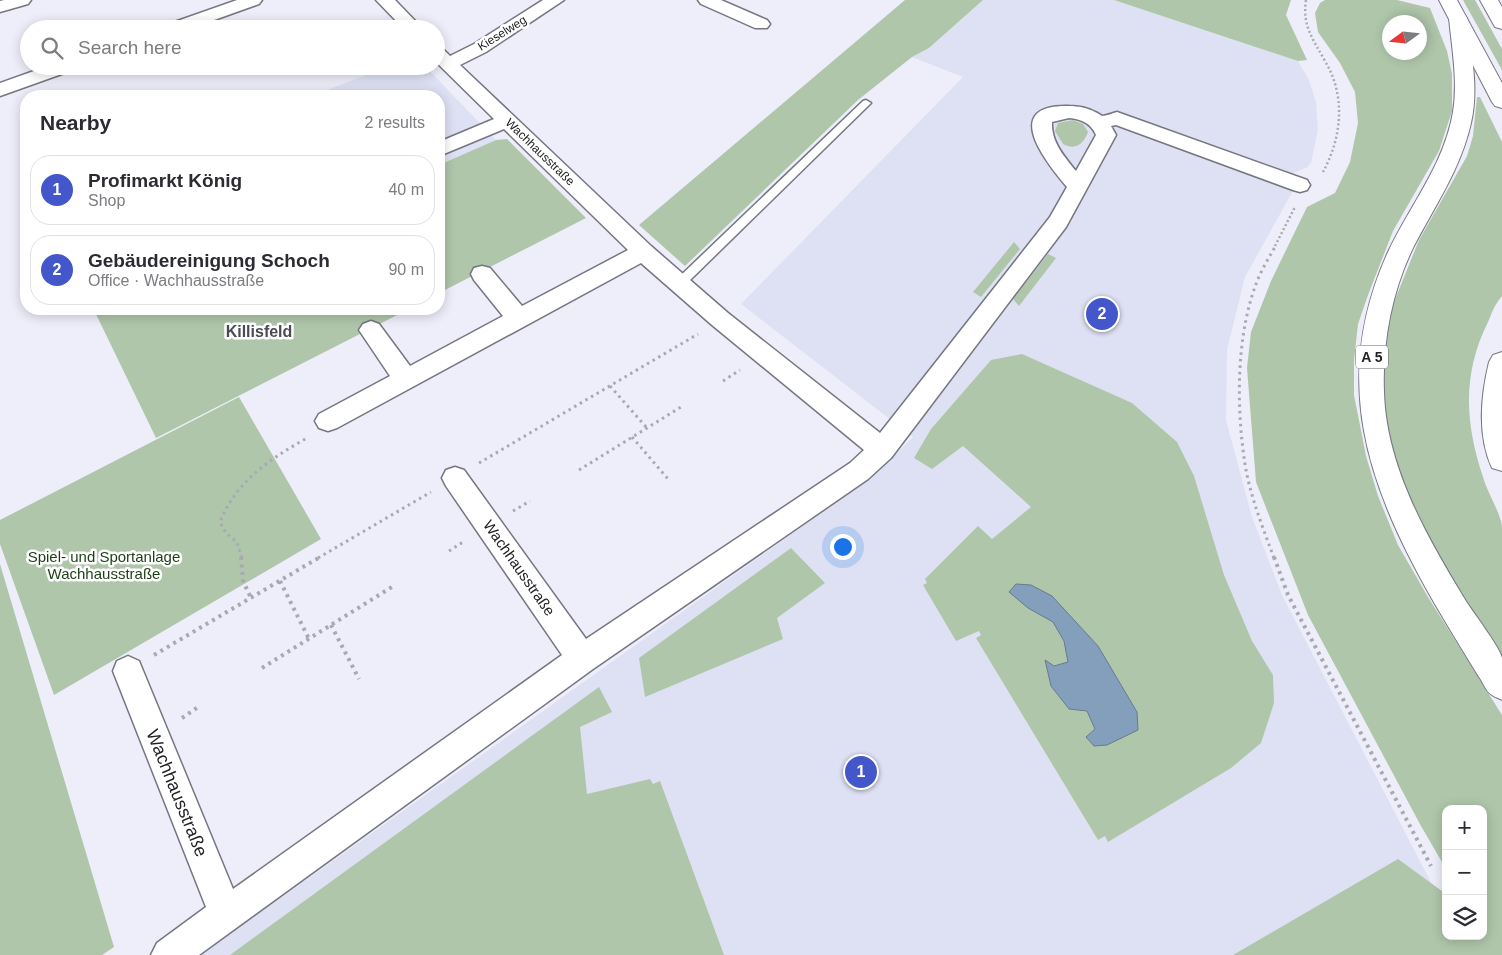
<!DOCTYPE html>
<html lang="en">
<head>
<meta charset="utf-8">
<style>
	:root { --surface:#fff; --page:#f7f7f7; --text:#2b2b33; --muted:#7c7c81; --line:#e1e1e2; --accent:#4356ca }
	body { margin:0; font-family:Arial,sans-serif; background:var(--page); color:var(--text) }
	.controls { position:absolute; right:15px; bottom:15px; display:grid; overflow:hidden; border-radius:10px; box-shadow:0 2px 12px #0003 }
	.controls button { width:45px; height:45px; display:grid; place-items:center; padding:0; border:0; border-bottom:1px solid var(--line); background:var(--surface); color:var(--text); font:25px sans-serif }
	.compass { position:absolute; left:1382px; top:15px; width:45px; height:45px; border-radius:50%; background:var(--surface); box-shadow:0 2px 12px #0003; rotate:255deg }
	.you { position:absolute; left:842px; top:546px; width:18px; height:18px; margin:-12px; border:4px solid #fff; border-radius:50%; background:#1a73e8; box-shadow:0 0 0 8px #1a73e833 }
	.badge { display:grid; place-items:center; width:32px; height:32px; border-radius:50%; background:var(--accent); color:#fff; font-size:16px; font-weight:700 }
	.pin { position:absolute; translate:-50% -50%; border:2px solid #fff; box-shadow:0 1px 5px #0006 }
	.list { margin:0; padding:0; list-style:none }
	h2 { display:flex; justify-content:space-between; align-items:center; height:65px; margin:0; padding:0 20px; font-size:21px }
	h2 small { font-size:16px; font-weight:400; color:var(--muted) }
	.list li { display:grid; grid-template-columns:32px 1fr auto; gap:15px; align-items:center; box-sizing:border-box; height:70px; margin:0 10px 10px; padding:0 10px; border:1px solid var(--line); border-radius:20px }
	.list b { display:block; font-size:19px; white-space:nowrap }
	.list p { margin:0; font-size:16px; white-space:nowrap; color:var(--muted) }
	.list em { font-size:16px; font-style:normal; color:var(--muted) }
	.icon { flex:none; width:28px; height:28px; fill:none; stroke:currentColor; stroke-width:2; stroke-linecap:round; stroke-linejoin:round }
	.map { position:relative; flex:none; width:1502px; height:955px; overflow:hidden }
	.search { position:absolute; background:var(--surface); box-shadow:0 2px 12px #0003; left:20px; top:20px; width:425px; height:55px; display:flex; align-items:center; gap:12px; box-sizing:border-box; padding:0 18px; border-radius:28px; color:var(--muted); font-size:19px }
	.panel { position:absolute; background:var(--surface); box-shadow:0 2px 12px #0003; left:20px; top:90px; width:425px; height:225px; border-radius:20px }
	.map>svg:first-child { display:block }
	.built { fill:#dee1f3 }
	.green { fill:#afc6ab; fill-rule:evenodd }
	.water { fill:#849fbb; stroke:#677a8e }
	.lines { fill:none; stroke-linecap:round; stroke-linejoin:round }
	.service-casing { stroke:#757680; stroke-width:3 }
	.minor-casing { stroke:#757680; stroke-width:3 }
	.trunk-casing { stroke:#757680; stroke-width:2 }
	.motorway-casing { stroke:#757680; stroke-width:2 }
	.path-far2 { stroke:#a8a9b2; stroke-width:2.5; stroke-dasharray:2 2.5; stroke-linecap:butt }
	.path-far1 { stroke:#a8a9b2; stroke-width:3; stroke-dasharray:2.5 4; stroke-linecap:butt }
	.path { stroke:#a8a9b2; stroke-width:4; stroke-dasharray:3 4.5; stroke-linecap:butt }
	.service { fill:#fff; fill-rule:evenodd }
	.minor { fill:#fff; fill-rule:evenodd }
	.trunk { fill:#fff; fill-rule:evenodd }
	.motorway { fill:#fff; fill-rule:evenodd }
	.labels { text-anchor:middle; stroke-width:5; stroke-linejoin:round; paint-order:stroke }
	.far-street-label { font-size:12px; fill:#222226; stroke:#fff }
	.shield { fill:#fff; stroke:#646467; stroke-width:1 }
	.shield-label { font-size:14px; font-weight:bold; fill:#222226 }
	.park-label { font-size:15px; fill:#193f14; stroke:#fff }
	.street-label { font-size:15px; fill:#222226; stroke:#fff }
	.neighbourhood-label { font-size:16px; font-weight:bold; fill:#4a4b54; stroke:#fff }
	.near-street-label { font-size:18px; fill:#222226; stroke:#fff }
</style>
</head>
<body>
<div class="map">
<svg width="1502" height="955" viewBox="0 0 1502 955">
	<rect width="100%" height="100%" fill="#edeefa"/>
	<path class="built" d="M 983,0 L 1114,0 L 1298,61 L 1309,80 L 1316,102 L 1318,130 L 1311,163 L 1306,168 L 1293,173 L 1294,189 L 1245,277 L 1227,350 L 1226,420 L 1252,517 L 1282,595 L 1437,894 L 1340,955 L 201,955 L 877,473 L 913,437 L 741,304 L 963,77 L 912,57 L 929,48 Z
		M 389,66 L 425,66 L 496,140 L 439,165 L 439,96 L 312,96 Z"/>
	<path class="green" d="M 905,0 L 983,0 L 929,48 L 912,57 L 858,100 L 685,266 L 639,225 Z
		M 1114,0 L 1291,0 L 1286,15 L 1307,60 L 1298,61 Z
		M 1325,0 L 1397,0 L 1430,8 L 1447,51 L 1452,74 L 1452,111 L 1439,151 L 1393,231 L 1368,295 L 1358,324 L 1354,360 L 1354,395 L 1366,456 L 1378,496 L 1398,545 L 1428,597 L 1502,715 L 1502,955 L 1233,955 L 1398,859 L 1446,894 L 1446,936 L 1483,936 L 1483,809 L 1446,809 L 1446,869 L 1421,826 L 1308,615 L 1256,482 L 1247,368 L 1251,332 L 1271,281 L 1307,207 L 1335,193 L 1350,162 L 1358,123 L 1355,92 L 1340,63 L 1318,32 L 1315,13 L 1320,3 ZM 1390,22 L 1420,22 L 1420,52 L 1390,52 Z
		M 1463,0 L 1475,0 L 1502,49 L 1502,70 Z
		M 1477,97 L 1480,97 L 1502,142 L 1502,296 C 1493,307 1493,311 1488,322 C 1462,374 1465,423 1483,477 C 1487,492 1500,512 1502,526 C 1502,540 1502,555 1502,568 C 1502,599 1502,629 1502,659 L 1426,542 L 1386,433 L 1383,388 L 1385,343 L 1394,302 L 1419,240 L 1467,156 L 1473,136 Z
		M 1073,120 L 1083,124 L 1088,132 C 1084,143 1076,151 1063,144 L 1055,131 L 1058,123 Z
		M 507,139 L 586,218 L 439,293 L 439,165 L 496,140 Z
		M 1014,242 L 1020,249 L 981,297 L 973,292 Z
		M 1048,254 L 1056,258 L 1019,306 L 1013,299 Z
		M 96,309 L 409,309 L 156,438 L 94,310 Z
		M 1022,354 L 1132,403 L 1177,442 L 1194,476 L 1224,575 L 1252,641 L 1273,675 L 1274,703 L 1261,743 L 1231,768 L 1108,842 L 1105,836 L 1098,840 L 976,638 L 981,635 L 979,631 L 956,641 L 923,585 L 927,583 L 925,579 L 978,526 L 992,539 L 1031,507 L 963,446 L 932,469 L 914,458 L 931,429 L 991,360 ZM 1052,596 L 1098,646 L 1137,712 L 1094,746 L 1086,737 L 1095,729 L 1087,711 L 1069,709 L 1051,686 L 1045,661 L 1054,666 L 1069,662 L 1064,641 L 1053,621 Z
		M 239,397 L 321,539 L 54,695 L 0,544 L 0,520 Z
		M 791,548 L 825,583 L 777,618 L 783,639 L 645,697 L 639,658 Z
		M 0,564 L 114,947 L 102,955 L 0,955 Z
		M 599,687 L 612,712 L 580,727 L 587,794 L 650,779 L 653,784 L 660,781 L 724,955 L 230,955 Z"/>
	<path class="water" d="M 1016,584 L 1031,585 L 1052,596 L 1098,646 L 1137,712 L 1138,730 L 1107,745 L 1094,746 L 1086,737 L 1095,729 L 1087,711 L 1069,709 L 1051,686 L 1045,660 L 1054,666 L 1068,662 L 1064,641 L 1053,622 L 1028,608 L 1009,592 Z"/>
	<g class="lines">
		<g class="service-casing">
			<path id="service" d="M 866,100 L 871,103 L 869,105 L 684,286 L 676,286 L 675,283 L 676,280 L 863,101 Z"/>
		</g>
		<g class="minor-casing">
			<path id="minor" d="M 4,0 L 31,0 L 28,4 L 0,12 L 0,1 Z
				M 237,0 L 262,0 L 259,4 L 189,29 L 163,29 L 166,25 Z
				M 376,0 L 395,0 L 423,29 L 404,29 Z
				M 543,0 L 564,0 L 486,52 L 460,65 L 651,246 L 728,313 L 880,433 L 1050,217 L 1067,187 C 1045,161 1000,104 1069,106 C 1078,106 1088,108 1095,112 C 1098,113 1100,115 1102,116 C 1106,116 1113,113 1117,112 L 1307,180 L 1310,185 L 1307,190 L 1300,192 L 1293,190 L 1116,125 L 1111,126 L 1116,135 L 1066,227 L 891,458 L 868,479 L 593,669 L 199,955 L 151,955 L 157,943 L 206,907 L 113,671 L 117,661 L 128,656 L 139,661 L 233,889 L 562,655 L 446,486 L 442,478 L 446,470 L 455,467 L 464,470 L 586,639 L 850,463 L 864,450 L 712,325 L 641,263 L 337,428 L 328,431 L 319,428 L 315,421 L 319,414 L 390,376 L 359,330 L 363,324 L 371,321 L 379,324 L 410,366 L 503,316 L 474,280 L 471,274 L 474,268 L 482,266 L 490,268 L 522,306 L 628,250 L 504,129 L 439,156 L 439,142 L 494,119 L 436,62 L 436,47 L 442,48 L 450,56 L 474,44 ZM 1069,118 C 1081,119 1091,123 1096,135 L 1076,171 C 1064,156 1051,142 1052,122 Z
				M 698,0 L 721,0 L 767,20 L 770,24 L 767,28 L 755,28 L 701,4 Z
				M 48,66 L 75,66 L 73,70 L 0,96 L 0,83 Z"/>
		</g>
		<g class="trunk-casing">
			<path id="trunk" d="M 1439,0 L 1457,0 L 1502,83 L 1502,108 L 1495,106 L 1492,102 Z
				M 1480,0 L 1498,0 L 1502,7 L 1502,29 L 1495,27 Z"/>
		</g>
		<g class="motorway-casing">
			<path id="motorway" d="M 1458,13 L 1464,14 L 1467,18 C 1471,52 1479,89 1471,123 C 1461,168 1435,206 1414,246 C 1392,290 1382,343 1384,392 C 1386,466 1427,537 1464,598 C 1471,610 1500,647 1502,658 C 1502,671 1502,686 1502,700 C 1499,698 1494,697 1492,695 C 1486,692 1483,682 1479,677 C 1463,651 1447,625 1432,599 C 1367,484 1330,380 1388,252 C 1410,205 1444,165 1453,112 C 1458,81 1452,49 1449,18 L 1452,14 Z
				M 1502,352 L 1502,471 L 1492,468 C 1477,436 1481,395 1489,362 L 1493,355 Z"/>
		</g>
		<path class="path-far2" d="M 1306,0 C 1302,26 1313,39 1325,61 C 1346,96 1342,137 1323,172
			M 1275,246 L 1295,207"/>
		<path class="path-far1" d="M 723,381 L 740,370
			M 610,386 L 647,428
			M 632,437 L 668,479
			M 479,463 L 698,334
			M 579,470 L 681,407
			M 513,511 L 530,501
			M 449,551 L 463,542
			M 242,558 L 237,542 L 226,533 L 220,522 C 236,481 270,459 307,438
			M 318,558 L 431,492
			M 1274,558 C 1263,528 1250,496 1245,464 C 1236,406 1236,333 1258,279 C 1263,267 1270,256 1276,245"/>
		<path class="path" d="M 241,557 L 243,581 L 251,598
			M 1274,557 L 1288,595 L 1431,866
			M 280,581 L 309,639
			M 331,625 L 359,679
			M 154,655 L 320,557
			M 262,668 L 395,585
			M 182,718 L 198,707"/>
		<use href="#service" class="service"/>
		<use href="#minor" class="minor"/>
		<use href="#trunk" class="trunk"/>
		<use href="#motorway" class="motorway"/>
	</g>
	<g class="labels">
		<g class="far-street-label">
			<text transform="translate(502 33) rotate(-32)" y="4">Kieselweg</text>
			<text transform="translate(540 152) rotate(44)" y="4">Wachhausstraße</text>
		</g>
		<rect class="shield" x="1356" y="345.5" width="32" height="23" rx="4"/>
		<g class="shield-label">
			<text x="1372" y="362">A 5</text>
		</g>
		<g class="park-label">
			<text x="104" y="562">Spiel- und Sportanlage<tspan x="104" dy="17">Wachhausstraße</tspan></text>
		</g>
		<g class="street-label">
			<text transform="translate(519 568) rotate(55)" y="5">Wachhausstraße</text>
		</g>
		<g class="neighbourhood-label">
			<text x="259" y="337">Killisfeld</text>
		</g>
		<g class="near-street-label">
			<text transform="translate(177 793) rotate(68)" y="6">Wachhausstraße</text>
		</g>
	</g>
</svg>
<div class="controls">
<button>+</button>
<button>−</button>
<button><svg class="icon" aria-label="layers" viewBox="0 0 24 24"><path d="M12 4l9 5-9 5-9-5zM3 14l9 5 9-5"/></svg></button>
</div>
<svg class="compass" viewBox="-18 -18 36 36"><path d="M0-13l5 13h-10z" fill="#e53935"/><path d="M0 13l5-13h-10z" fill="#7c7c81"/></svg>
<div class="you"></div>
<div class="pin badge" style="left:861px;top:772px">1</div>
<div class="pin badge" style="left:1102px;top:314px">2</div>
<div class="search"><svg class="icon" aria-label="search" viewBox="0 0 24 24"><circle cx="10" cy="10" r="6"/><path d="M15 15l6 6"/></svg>Search here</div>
<section class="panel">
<h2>Nearby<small>2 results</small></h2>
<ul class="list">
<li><span class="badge">1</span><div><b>Profimarkt König</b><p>Shop</p></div><em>40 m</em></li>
<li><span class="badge">2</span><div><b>Gebäudereinigung Schoch</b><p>Office · Wachhausstraße</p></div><em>90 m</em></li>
</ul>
</section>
</div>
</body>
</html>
